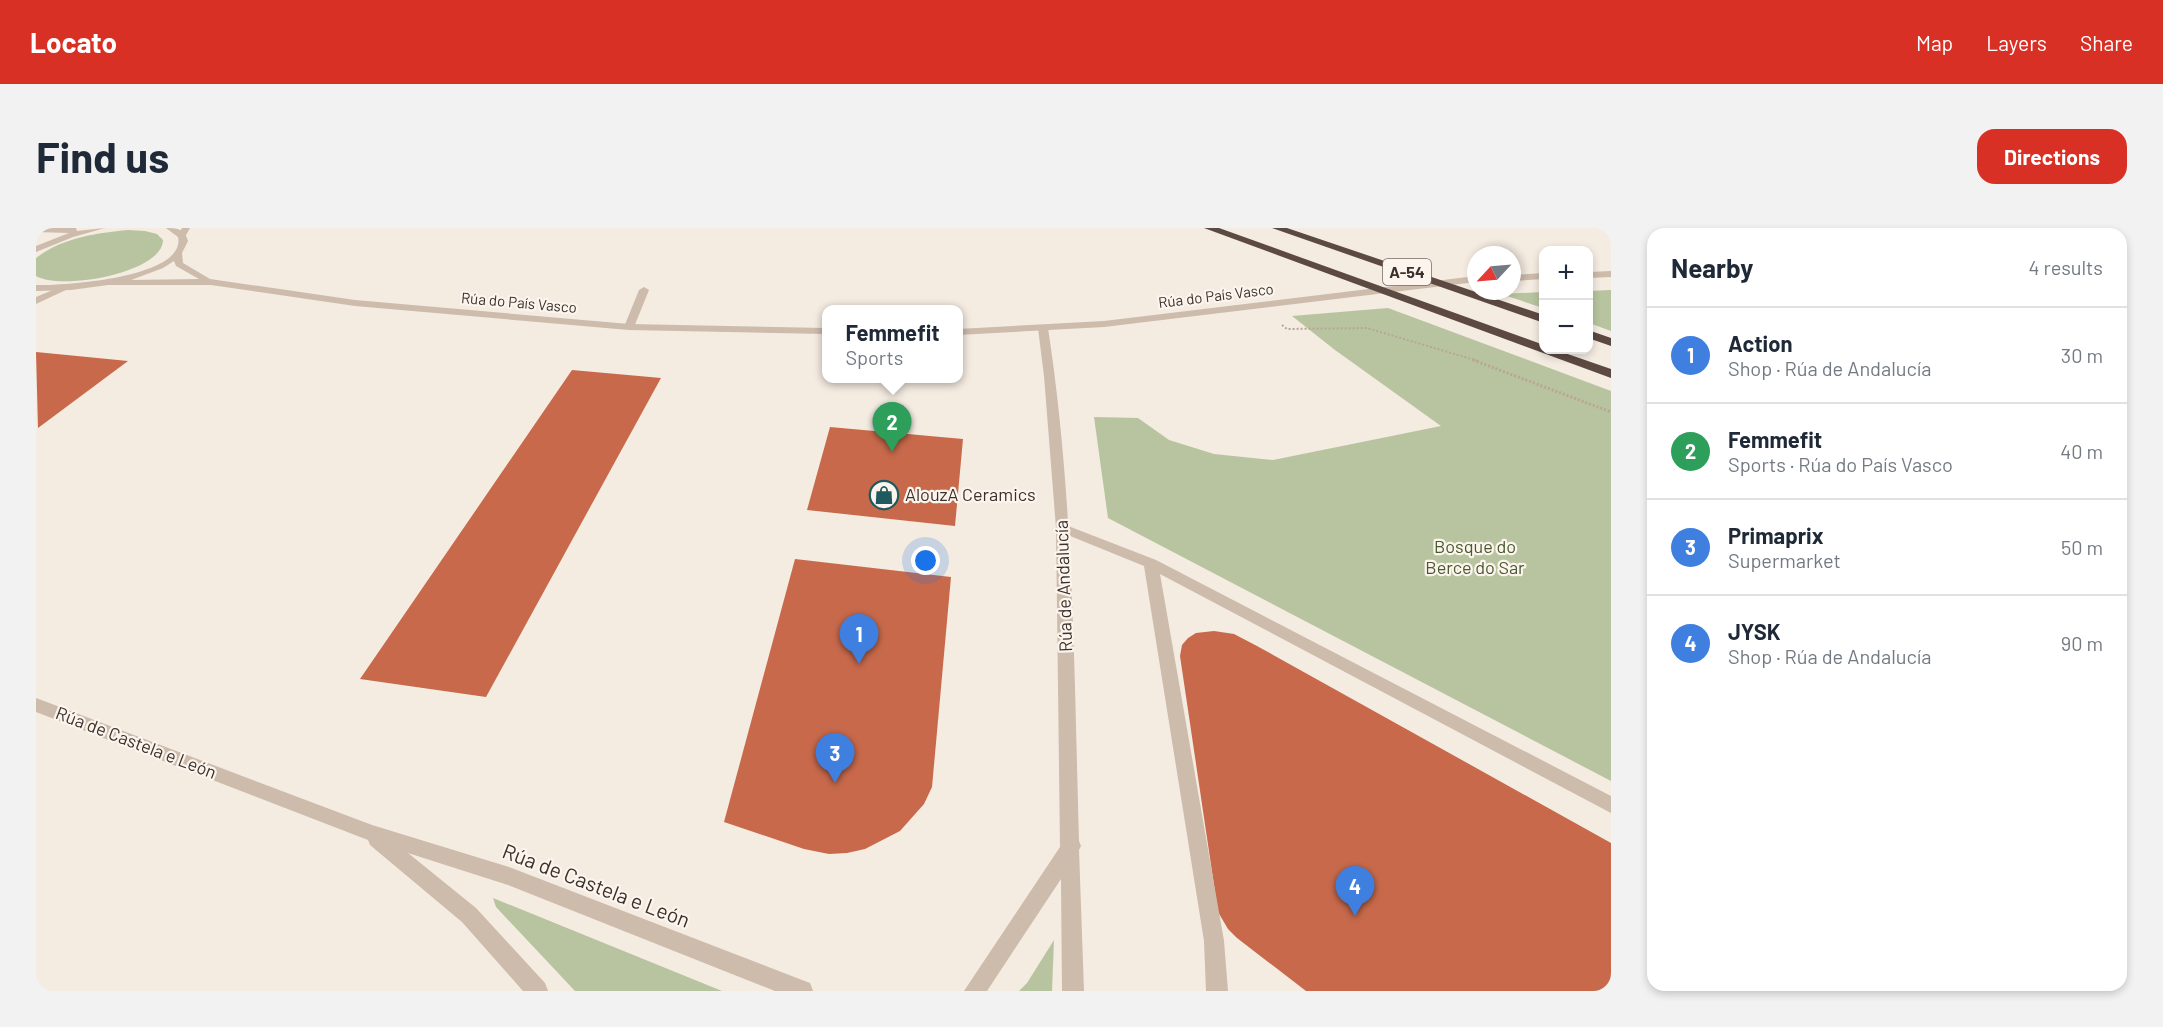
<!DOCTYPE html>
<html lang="en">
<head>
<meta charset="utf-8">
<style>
	:root { --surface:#fff; --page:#f2f2f3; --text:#1f2937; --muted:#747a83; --line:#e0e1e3; --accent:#d93025 }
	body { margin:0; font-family:Barlow,sans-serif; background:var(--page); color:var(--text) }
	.controls { position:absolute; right:18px; top:18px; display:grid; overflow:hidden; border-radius:12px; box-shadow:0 3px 9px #0003 }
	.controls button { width:54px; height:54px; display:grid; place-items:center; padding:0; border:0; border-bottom:2px solid var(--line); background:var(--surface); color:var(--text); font:30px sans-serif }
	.compass { position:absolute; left:1431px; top:18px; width:54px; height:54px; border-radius:50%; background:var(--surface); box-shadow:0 3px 9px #0003; rotate:244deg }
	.you { position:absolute; left:890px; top:333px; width:21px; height:21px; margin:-15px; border:4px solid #fff; border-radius:50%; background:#1a73e8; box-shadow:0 0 0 9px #1a73e833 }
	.badge { display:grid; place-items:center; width:39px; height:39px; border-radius:50%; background:var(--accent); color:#fff; font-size:20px; font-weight:700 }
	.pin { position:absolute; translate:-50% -50px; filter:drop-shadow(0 2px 3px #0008) }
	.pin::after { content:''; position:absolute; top:32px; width:21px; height:18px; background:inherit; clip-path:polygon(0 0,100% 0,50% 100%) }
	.popup { position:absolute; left:786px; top:77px; width:141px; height:78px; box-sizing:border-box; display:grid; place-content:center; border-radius:12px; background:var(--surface); filter:drop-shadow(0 2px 4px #0005); font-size:20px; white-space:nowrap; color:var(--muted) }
	.popup b { font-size:22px; color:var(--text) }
	.popup::after { content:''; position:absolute; left:50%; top:100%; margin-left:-12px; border:12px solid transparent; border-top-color:var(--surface) }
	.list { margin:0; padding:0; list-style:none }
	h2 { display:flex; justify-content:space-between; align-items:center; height:78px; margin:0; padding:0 24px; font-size:26px }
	h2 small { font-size:20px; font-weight:400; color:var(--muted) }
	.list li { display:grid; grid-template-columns:39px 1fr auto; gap:18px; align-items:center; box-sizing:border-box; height:96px; padding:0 24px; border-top:2px solid var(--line) }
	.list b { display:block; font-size:22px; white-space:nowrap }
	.list p { margin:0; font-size:20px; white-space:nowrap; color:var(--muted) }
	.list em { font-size:20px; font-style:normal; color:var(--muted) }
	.map { position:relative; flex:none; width:1575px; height:763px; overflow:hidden; border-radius:18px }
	header { display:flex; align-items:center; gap:36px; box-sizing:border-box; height:84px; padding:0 30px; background:var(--accent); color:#fff }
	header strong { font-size:28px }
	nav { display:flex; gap:33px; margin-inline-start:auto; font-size:21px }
	.intro { display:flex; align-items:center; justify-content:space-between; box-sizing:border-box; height:144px; padding:0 36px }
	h1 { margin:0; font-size:42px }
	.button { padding:15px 27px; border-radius:18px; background:var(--accent); color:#fff; font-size:21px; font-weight:700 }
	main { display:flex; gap:36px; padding:0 36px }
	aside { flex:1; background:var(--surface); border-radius:18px; box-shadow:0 3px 9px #0003 }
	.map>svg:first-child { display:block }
	.green { fill:#b8c4a0 }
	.building { fill:#c8694b }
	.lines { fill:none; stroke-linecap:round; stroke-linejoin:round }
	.path-far1 { stroke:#b9a596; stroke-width:2; stroke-dasharray:2 2; stroke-linecap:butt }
	.path { stroke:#b9a596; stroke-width:3; stroke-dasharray:2 2; stroke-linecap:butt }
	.service { fill:#cdbbac; fill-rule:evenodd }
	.minor { fill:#cdbbac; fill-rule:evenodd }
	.tertiary { fill:#cdbbac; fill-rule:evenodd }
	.motorway { fill:#5c4a42; fill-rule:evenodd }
	.labels { text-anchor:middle; stroke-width:4.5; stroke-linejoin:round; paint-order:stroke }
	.far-street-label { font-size:15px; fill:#3b302b; stroke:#fbf5ee }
	.shield { fill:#fbf5ee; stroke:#756b66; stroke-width:1.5 }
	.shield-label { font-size:16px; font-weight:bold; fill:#3b302b }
	.poi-label { font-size:18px; fill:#3b302b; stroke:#fbf5ee; text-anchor:start }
	.park-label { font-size:18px; fill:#4a5a2e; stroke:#fbf5ee }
	.street-label { font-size:18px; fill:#3b302b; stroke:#fbf5ee }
	.near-street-label { font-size:21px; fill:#3b302b; stroke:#fbf5ee }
</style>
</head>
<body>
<header>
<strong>Locato</strong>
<nav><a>Map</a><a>Layers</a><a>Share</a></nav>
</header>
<div class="intro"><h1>Find us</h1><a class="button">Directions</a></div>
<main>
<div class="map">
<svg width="1575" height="763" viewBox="0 0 1575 763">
	<rect width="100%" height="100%" fill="#f4ebe1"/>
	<path class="green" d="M 92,2 L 109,3 L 121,6 L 127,12 C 127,45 24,63 0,48 L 0,30 C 26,10 60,5 92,2 Z
		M 1575,62 L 1575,103 L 1553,95 L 1552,63 Z
		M 1507,64 L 1507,80 L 1465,66 Z
		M 1352,80 L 1575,163 L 1575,553 L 1072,290 L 1058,189 L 1102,190 L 1133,212 L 1178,226 L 1237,232 L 1405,198 L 1299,122 L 1256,88 Z
		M 457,670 L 686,763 L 539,763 L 460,679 Z
		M 1018,712 L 1016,763 L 983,763 L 991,755 Z"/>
	<path class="building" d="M 0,124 L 92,133 L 2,200 Z
		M 536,142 L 625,150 L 450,469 L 324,451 Z
		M 794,199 L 927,211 L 919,298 L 771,282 Z
		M 759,331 L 915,349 L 896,559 L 888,576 L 864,603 L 829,621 L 811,625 L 793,626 L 768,621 L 688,594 Z
		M 1178,403 L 1198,406 L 1221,418 L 1575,615 L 1575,763 L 1270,763 L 1201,710 L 1192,701 L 1182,684 L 1144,428 L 1146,417 L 1152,410 L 1160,405 Z"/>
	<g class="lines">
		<path class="path-far1" d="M 1246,97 L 1251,101 L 1331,100 L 1442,133"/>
		<path class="path" d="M 1437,132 L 1575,184"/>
		<path class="service" d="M 1027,296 L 1120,332 L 1575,568 L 1575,585 L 1124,346 L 1188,713 L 1192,763 L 1170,763 L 1168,713 L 1108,338 L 1022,303 L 1020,300 L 1022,297 Z"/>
		<path class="minor" d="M 146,0 L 154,0 L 149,9 L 146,10 L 142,7 Z
			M 24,59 L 32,61 L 0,76 L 0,69 Z
			M 608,59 L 613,62 L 598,99 L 589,101 L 588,99 L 603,62 Z
			M 1007,97 L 1012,100 C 1038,270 1038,442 1043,613 L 1045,618 L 1043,622 L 1048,763 L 1026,763 L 1025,651 L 951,763 L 928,763 L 1024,619 L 1020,300 L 1008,148 L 1002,100 Z
			M 0,470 L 336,597 L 473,639 L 766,752 L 774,755 L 777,763 L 739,763 L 472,657 L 372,625 L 440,680 L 509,755 L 512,763 L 487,763 L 426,694 L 334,617 L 332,612 L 0,484 Z"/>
		<path class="tertiary" d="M 0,0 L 40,0 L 41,3 L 69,0 L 37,9 L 0,24 L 0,18 L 33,5 L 0,4 Z
			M 130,0 C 141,0 149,1 152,13 L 146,25 L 147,35 L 174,51 L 319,72 L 593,96 L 790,100 L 790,106 L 593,102 L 319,78 L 175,57 L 72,57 L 35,62 L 0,63 L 0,57 C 25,58 151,50 142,9 ZM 138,33 L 140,38 L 163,51 L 95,52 L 127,40 Z
			M 1575,43 L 1575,49 L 1552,50 L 1552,44 Z
			M 1508,45 L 1508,51 L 1476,53 L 1476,47 Z
			M 1440,48 L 1440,54 L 1068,99 L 922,107 L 922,101 L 1068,93 Z"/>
		<path class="motorway" d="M 1168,0 L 1183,0 L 1508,117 L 1508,122 L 1520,122 L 1575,141 L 1575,150 Z
			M 1236,0 L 1251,0 L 1508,87 L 1508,95 Z
			M 1552,102 L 1575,110 L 1575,118 L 1552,110 Z"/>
	</g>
	<defs>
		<g id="shop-ring" transform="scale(1.5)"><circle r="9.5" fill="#fbf5ee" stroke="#1f5a5e" stroke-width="1.5"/><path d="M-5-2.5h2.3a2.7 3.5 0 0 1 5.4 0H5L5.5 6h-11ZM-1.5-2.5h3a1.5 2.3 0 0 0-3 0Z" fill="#1f5a5e"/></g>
	</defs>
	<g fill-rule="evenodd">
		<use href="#shop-ring" x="848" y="267"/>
	</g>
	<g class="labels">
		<g class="far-street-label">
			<text transform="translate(1180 68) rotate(-7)" y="5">Rúa do País Vasco</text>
			<text transform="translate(483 75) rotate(5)" y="5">Rúa do País Vasco</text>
		</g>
		<rect class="shield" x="1347" y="31" width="48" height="26" rx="4.5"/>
		<g class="shield-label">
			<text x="1371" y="50">A-54</text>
		</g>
		<g class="poi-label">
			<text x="869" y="273">AlouzA Ceramics</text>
		</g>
		<g class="park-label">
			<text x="1439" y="325">Bosque do<tspan x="1439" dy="21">Berce do Sar</tspan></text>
		</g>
		<g class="street-label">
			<text transform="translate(1028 358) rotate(-92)" y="6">Rúa de Andalucía</text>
			<text transform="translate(100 515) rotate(21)" y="6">Rúa de Castela e León</text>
		</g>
		<g class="near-street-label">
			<text transform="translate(560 658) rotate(21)" y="7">Rúa de Castela e León</text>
		</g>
	</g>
</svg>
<div class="controls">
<button>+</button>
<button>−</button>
</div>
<svg class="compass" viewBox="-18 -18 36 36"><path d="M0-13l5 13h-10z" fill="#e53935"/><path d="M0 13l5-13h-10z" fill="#747a83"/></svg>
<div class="you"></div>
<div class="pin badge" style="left:823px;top:436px;background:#3f7fe0">1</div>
<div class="pin badge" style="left:856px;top:224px;background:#2e9e5b">2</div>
<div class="popup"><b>Femmefit</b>Sports</div>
<div class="pin badge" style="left:799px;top:555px;background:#3f7fe0">3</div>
<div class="pin badge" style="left:1319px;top:688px;background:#3f7fe0">4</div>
</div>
<aside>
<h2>Nearby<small>4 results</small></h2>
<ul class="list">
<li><span class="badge" style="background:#3f7fe0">1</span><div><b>Action</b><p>Shop · Rúa de Andalucía</p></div><em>30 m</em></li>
<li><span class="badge" style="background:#2e9e5b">2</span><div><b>Femmefit</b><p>Sports · Rúa do País Vasco</p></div><em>40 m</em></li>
<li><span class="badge" style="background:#3f7fe0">3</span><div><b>Primaprix</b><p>Supermarket</p></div><em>50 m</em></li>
<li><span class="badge" style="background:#3f7fe0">4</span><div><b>JYSK</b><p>Shop · Rúa de Andalucía</p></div><em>90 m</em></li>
</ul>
</aside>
</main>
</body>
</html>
